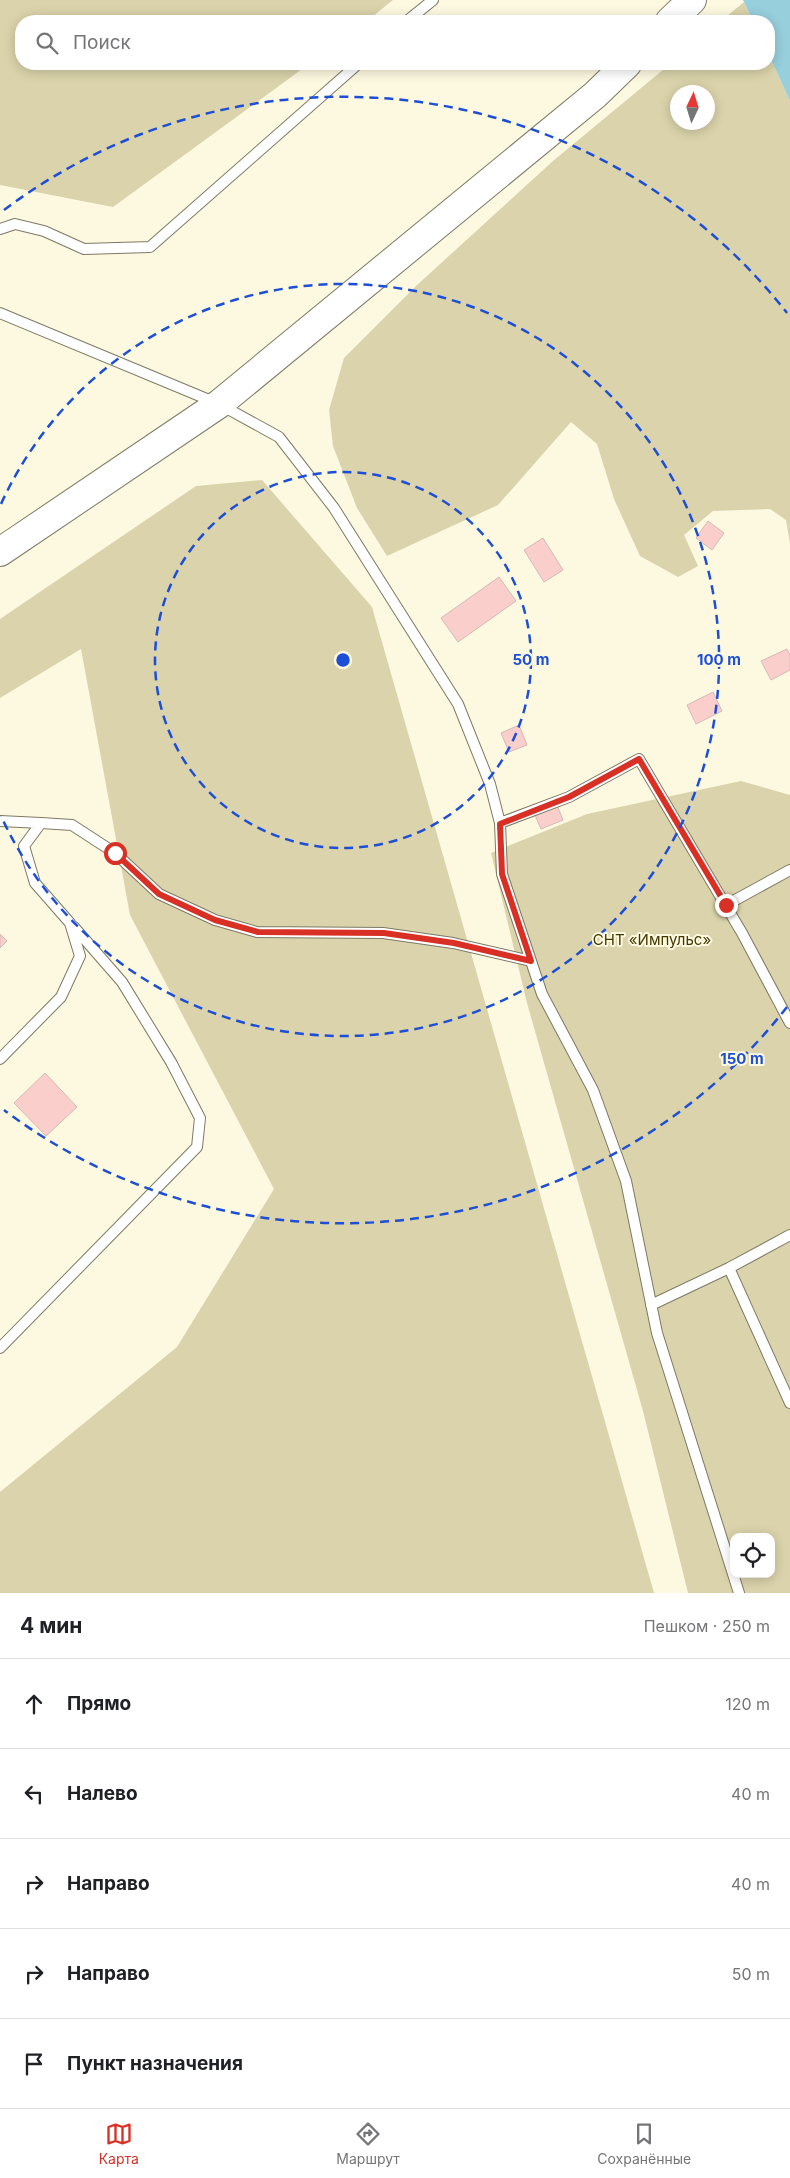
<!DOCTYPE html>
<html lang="ru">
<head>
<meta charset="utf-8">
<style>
	:root { --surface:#fff; --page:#f2f2f2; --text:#202124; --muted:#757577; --line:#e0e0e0; --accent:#d93025 }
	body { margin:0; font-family:Inter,sans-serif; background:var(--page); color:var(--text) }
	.controls { position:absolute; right:15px; bottom:15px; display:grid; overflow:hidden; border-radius:10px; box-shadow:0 2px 12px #0003 }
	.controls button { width:45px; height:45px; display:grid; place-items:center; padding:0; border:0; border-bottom:1px solid var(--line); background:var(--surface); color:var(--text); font:25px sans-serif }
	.compass { position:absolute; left:670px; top:85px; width:45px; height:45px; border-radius:50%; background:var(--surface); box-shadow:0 2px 12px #0003; rotate:4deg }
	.stop { position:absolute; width:15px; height:15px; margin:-11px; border:4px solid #d93025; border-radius:50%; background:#fff }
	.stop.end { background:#d93025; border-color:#fff; box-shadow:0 1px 5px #0008 }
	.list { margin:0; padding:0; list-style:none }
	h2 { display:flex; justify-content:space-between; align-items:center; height:65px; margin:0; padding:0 20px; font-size:21px }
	h2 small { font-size:16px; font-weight:400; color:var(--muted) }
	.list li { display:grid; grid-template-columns:32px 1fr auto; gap:15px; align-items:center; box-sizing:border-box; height:90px; padding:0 20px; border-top:1px solid var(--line) }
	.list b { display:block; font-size:19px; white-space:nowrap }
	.list em { font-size:16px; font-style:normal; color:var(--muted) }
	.icon { flex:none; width:28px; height:28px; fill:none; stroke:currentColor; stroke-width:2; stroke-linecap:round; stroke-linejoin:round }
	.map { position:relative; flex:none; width:790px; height:1593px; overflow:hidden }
	.search { position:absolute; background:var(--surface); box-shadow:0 2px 12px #0003; left:15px; right:15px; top:15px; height:55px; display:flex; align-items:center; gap:12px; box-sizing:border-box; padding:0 18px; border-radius:20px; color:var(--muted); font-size:19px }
	.sheet { height:515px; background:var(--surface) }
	nav { display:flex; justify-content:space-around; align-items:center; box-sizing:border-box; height:70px; border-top:1px solid var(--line); background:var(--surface); font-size:14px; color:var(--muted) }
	nav a { display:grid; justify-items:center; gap:2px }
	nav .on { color:var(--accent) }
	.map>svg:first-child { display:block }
	.green { fill:#dad3ab; fill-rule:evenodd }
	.water { fill:#97cfdd }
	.building { fill:#facfcb; stroke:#d4b9b7 }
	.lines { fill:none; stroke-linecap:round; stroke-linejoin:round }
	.service-casing { stroke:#7d7964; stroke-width:12 }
	.primary-casing { stroke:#7d7964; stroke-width:30 }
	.service { stroke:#fff; stroke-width:10 }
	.primary { stroke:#fff; stroke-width:28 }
	.route { stroke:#d93025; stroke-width:6 }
	.ring { fill:none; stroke:#1d4ed8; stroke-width:2.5; stroke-dasharray:9 6 }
	.labels { text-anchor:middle; stroke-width:4; stroke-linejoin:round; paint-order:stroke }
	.park-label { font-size:15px; fill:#433900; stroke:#fdf9e1 }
	.centre { fill:#1d4ed8; stroke:#fdf9e1; stroke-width:2.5 }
	.ring-label { font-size:15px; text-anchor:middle; font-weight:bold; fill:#1d4ed8; stroke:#fdf9e1; stroke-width:4; stroke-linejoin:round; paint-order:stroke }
</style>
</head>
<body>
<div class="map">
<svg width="790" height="1593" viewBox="0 0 790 1593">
	<rect width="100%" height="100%" fill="#fdf9e1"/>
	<path class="green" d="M 0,0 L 393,0 L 367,21 L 21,21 L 21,64 L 309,64 L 113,207 L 0,185 Z
		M 744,2 L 753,21 L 721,21 Z
		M 769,55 L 790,101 L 790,543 L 786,520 L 770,509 L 713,511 L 684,535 L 698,566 L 678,577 L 640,556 L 614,499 L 597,444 L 571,422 L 498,505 L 387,556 L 357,508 L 333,446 L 329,410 L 344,358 L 416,286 L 553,161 L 670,64 L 769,64 ZM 678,92 L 708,92 L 708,122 L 678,122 Z
		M 262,480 L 372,607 L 654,1593 L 0,1593 L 0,1492 L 177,1347 L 274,1189 L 130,915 L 81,649 L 0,698 L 0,619 L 196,486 Z
		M 741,781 L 790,795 L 790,1593 L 688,1593 L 643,1411 L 527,1003 L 491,853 L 587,814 ZM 734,1537 L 771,1537 L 771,1574 L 734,1574 Z"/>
	<path class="water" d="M 743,0 L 790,0 L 790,101 L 769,55 L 769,21 L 753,21 Z"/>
	<path class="building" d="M 708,521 L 724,533 L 712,550 L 696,538 Z
		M 543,538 L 563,570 L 544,582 L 524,550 Z
		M 499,577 L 516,601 L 458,642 L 441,618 Z
		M 787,649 L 790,655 L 790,670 L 771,680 L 761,661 Z
		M 713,692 L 722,711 L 696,724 L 687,705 Z
		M 519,725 L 527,745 L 509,752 L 501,733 Z
		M 557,805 L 563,820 L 541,829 L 535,815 Z
		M 0,934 L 7,941 L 0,948 Z
		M 45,1073 L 77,1107 L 46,1136 L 14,1103 Z"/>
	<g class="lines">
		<g class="service-casing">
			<path id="service" d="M 407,21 L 433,0
				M 0,229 L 15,224 L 44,231 L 84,249 L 150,247 L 358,64
				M 0,313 L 219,404 L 279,437 L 334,508 L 458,704 L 490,784 L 500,823 L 502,874 L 542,994 L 593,1090 L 626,1181 L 657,1333 L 739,1593
				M 0,821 L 41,823
				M 500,823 L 569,797 L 639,759 L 742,933 L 790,1023
				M 726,905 L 790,870
				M 0,1059 L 61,997 L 80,956 L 70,923 L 35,883 L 24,846 L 41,823 L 72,825 L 115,853 L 159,894 L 215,920 L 257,932 L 383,933 L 453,943 L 531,961
				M 729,1268 L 790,1403
				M 651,1305 L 729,1268 L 790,1235
				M 0,1348 L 197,1147 L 200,1118 L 171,1062 L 122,982 L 74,927"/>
		</g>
		<g class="primary-casing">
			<path id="primary" d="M 670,21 L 692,0
				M 0,552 L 219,404 L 595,95 L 627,64"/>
		</g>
		<use href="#service" class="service"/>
		<use href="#primary" class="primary"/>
	</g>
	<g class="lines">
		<path class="route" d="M 115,853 L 159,894 L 215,920 L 258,932 L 384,933 L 454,943 L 531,961 L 502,874 L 500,824 L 569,797 L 639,759 L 726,905"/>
	</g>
	<g class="ring">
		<circle cx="343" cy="660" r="188"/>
		<path d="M1 504A376 376 0 1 1 1 816"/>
		<path d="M787 1007A564 564 0 0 1 4 1110M4 210A564 564 0 0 1 787 313"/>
	</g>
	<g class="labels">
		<g class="park-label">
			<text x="652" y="945">СНТ «Импульс»</text>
		</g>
	</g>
	<circle cx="343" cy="660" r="8" class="centre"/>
	<g class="ring-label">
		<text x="531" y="665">50 m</text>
		<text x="719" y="665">100 m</text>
		<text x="742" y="1064">150 m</text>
	</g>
</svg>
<div class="controls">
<button><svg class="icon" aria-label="locate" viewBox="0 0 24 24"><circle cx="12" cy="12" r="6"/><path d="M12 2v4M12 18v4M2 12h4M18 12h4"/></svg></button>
</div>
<svg class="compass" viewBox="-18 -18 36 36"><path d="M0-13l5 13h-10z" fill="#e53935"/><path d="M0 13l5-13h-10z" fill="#757577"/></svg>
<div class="stop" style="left:115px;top:853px"></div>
<div class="stop end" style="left:726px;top:905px"></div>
<div class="search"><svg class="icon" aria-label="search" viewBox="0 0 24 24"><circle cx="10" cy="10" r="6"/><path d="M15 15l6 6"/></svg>Поиск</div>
</div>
<section class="sheet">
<h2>4 мин<small>Пешком · 250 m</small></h2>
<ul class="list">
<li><svg class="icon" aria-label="ahead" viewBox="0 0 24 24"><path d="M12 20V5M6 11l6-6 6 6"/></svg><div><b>Прямо</b></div><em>120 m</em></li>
<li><svg class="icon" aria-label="left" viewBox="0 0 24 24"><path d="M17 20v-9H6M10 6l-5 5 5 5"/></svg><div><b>Налево</b></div><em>40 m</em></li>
<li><svg class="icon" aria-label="right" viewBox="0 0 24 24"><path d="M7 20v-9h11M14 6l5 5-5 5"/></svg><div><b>Направо</b></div><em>40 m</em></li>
<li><svg class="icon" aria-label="right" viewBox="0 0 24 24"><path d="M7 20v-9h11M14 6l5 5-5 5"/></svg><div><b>Направо</b></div><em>50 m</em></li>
<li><svg class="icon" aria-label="arrive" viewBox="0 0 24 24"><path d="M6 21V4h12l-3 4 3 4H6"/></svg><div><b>Пункт назначения</b></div></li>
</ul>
</section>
<nav>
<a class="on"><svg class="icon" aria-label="map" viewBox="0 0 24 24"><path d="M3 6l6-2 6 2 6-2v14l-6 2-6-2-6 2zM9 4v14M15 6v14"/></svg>Карта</a>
<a><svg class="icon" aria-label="directions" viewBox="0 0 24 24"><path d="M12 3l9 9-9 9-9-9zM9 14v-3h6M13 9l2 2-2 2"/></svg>Маршрут</a>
<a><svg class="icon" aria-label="saved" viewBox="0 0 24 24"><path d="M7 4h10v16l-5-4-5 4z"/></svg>Сохранённые</a>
</nav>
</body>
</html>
